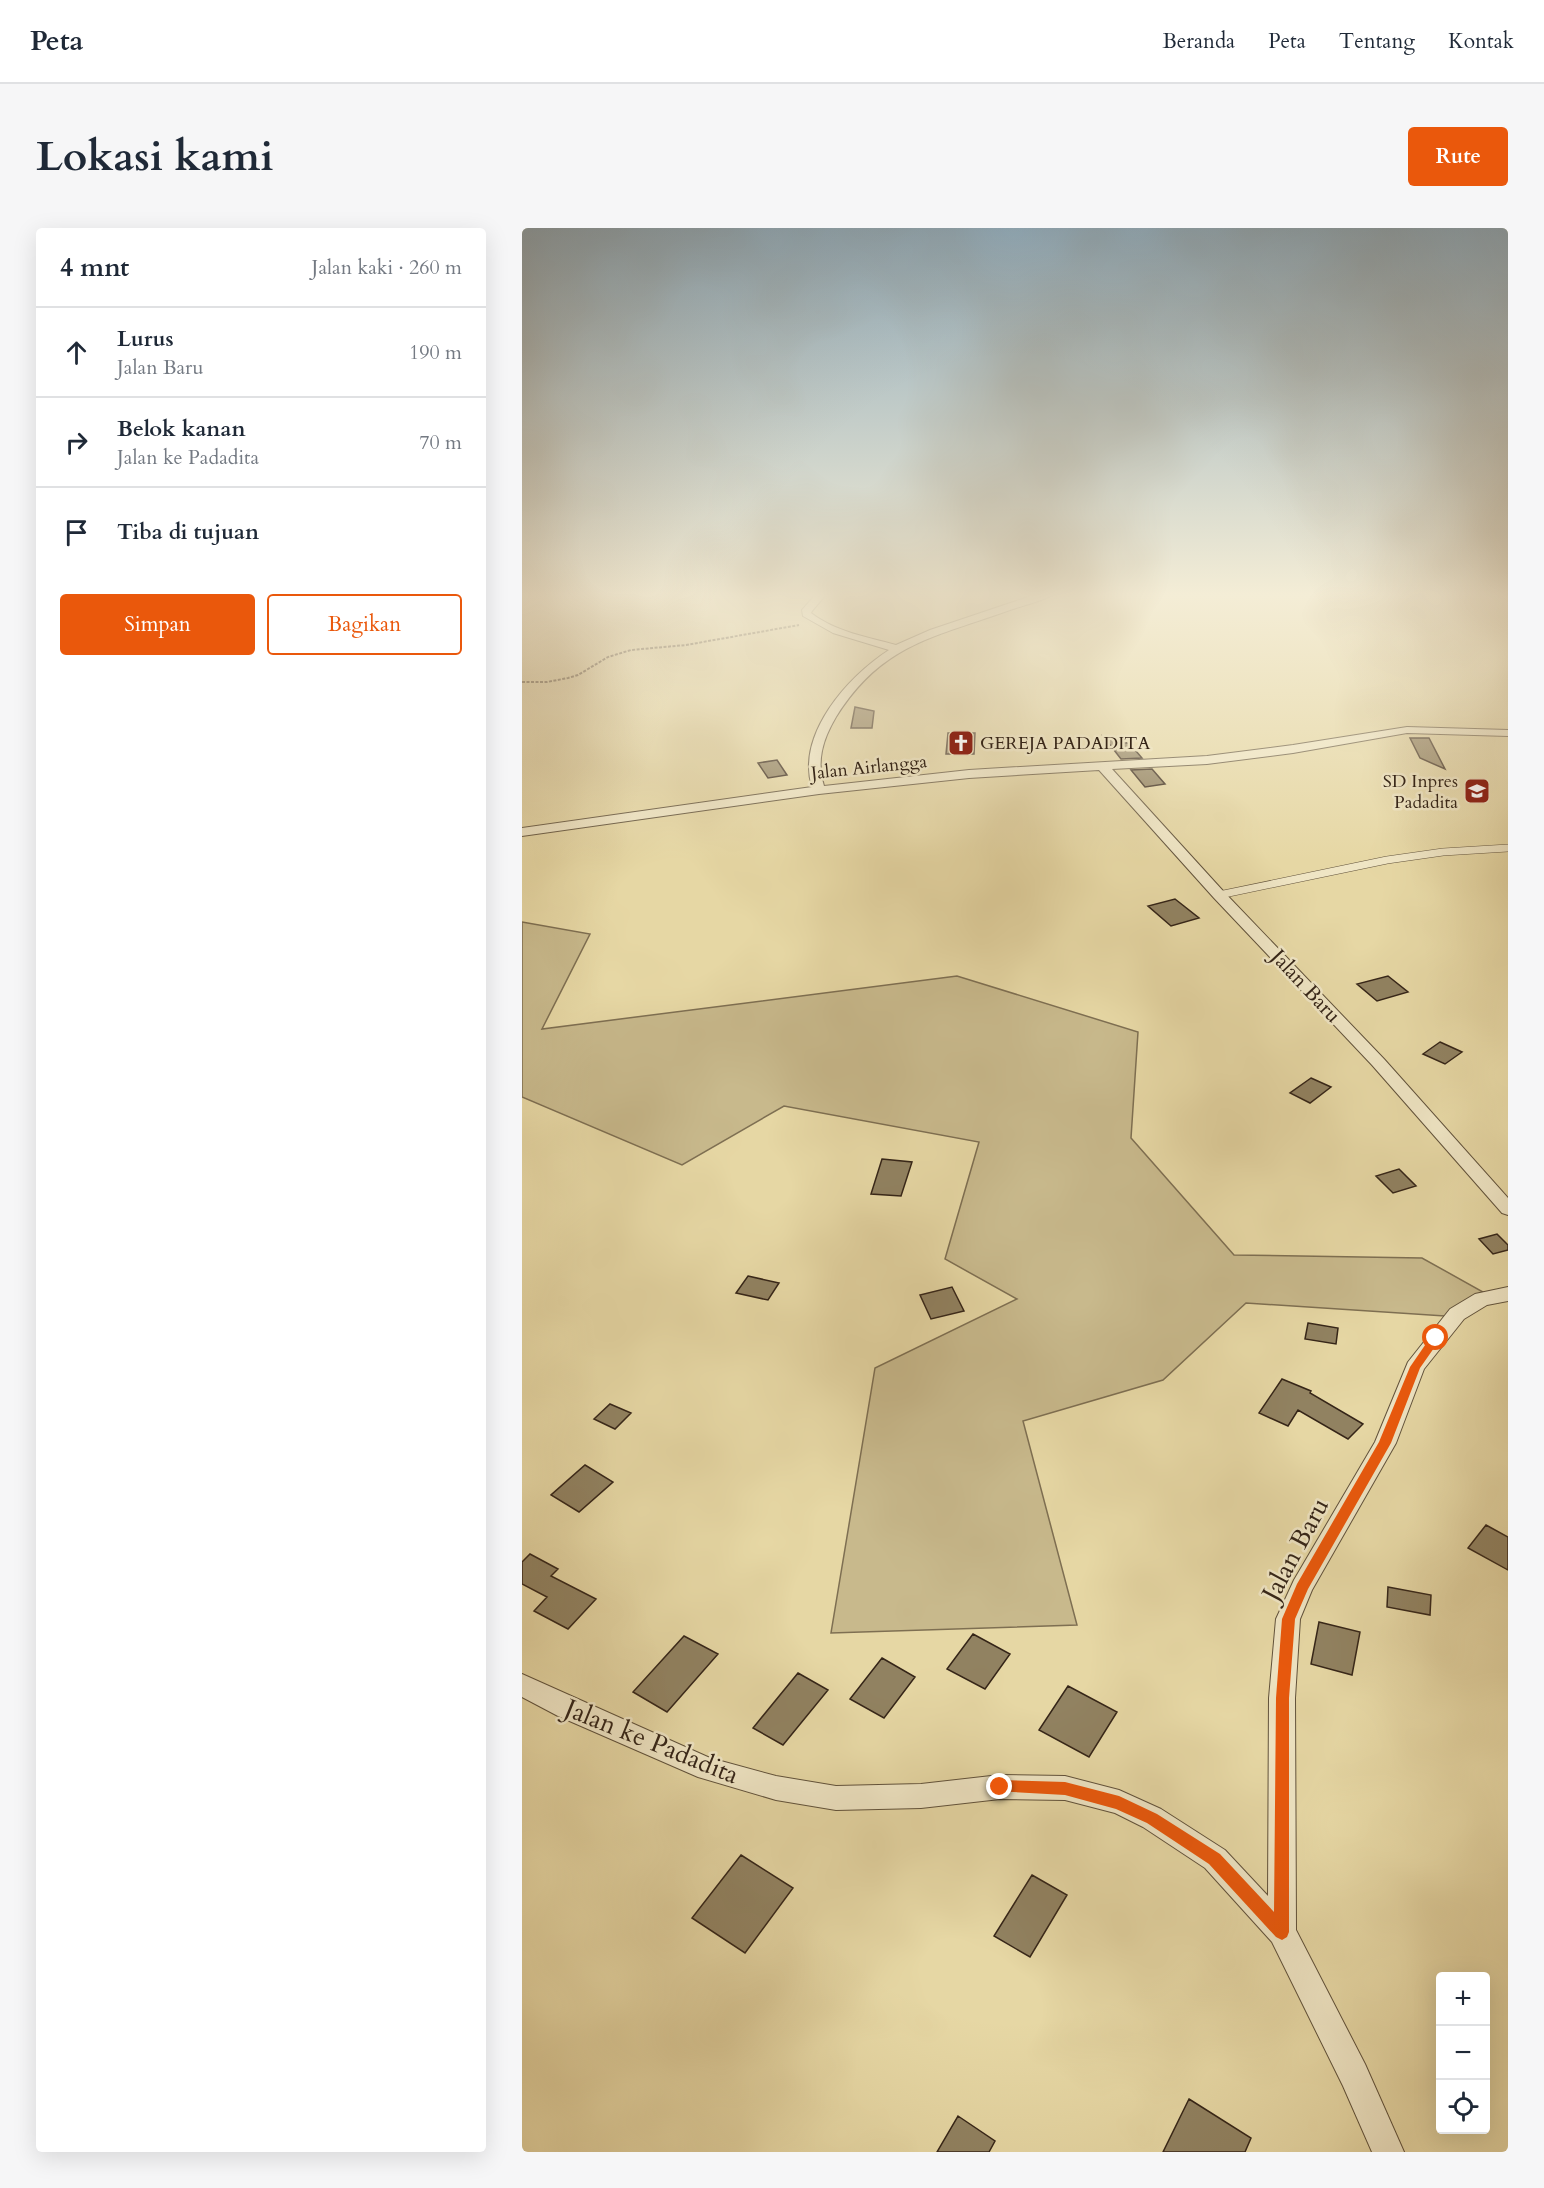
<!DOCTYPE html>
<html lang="id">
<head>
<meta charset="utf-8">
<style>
	:root { --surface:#fff; --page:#f6f6f7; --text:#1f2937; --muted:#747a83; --line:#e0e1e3; --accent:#ea580c }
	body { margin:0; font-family:Cardo,serif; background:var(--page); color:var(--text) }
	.controls { position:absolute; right:18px; bottom:18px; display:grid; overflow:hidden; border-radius:6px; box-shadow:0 6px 24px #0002 }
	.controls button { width:54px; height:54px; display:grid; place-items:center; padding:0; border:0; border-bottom:2px solid var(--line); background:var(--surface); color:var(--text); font:30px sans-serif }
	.stop { position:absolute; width:18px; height:18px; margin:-14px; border:4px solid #ea580c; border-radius:50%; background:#fff }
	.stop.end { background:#ea580c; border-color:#fff; box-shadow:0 2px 6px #0008 }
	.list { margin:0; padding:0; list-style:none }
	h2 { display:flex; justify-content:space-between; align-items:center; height:78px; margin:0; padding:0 24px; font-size:26px }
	h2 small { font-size:20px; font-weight:400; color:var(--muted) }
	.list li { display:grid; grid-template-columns:39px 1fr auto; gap:18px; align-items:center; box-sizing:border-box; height:90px; padding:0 24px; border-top:2px solid var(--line) }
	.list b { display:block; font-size:22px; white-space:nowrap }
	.list p { margin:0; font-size:20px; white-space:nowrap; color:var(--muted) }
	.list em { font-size:20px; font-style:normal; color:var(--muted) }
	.actions { display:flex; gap:12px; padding:18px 24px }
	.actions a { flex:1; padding:14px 0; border:2px solid var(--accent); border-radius:6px; text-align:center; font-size:21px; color:var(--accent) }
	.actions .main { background:var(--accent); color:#fff }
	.icon { flex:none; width:33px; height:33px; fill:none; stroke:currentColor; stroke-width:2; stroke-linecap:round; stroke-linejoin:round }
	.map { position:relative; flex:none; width:986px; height:1924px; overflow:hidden; border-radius:6px }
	header { display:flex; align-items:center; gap:36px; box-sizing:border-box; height:84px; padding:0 30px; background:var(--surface); border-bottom:2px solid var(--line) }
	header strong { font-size:28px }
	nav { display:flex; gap:33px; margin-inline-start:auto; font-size:21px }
	.intro { display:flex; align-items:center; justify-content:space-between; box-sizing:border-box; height:144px; padding:0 36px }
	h1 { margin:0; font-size:42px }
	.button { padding:15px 27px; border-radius:6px; background:var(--accent); color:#fff; font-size:21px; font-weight:700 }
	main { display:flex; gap:36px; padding:0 36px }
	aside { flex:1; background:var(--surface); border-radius:6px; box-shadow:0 6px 24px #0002 }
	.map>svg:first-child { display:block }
	.green { fill:#c8b98c; stroke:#7e6f52; stroke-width:1.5 }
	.building { fill:#918261; stroke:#352518; stroke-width:1.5 }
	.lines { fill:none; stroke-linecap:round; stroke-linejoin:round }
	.service-casing { stroke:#61523b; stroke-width:8 }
	.minor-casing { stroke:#61523b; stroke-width:2 }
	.path { stroke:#352518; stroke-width:2; stroke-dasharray:3 1.5; stroke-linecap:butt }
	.service { stroke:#efe5c4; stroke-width:7 }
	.minor { fill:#efe5c4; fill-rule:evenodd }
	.route { fill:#ea580c }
	.labels { text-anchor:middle; stroke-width:5; stroke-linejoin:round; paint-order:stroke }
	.far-poi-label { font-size:18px; fill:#352518; stroke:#efe5c4; text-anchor:start }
	.far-street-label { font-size:18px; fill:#352518; stroke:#efe5c4 }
	.street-label { font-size:21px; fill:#352518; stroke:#efe5c4 }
	.near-street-label { font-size:26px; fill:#352518; stroke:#efe5c4 }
</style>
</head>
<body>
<header>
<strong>Peta</strong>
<nav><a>Beranda</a><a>Peta</a><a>Tentang</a><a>Kontak</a></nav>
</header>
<div class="intro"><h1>Lokasi kami</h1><a class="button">Rute</a></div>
<main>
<aside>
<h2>4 mnt<small>Jalan kaki · 260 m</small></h2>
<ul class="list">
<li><svg class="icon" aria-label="ahead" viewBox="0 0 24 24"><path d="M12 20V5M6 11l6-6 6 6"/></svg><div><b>Lurus</b><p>Jalan Baru</p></div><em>190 m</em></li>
<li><svg class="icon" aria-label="right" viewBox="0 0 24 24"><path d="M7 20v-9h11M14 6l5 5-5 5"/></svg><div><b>Belok kanan</b><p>Jalan ke Padadita</p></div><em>70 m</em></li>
<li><svg class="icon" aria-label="arrive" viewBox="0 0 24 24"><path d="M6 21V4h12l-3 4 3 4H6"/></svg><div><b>Tiba di tujuan</b></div></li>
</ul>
<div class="actions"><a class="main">Simpan</a><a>Bagikan</a></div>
</aside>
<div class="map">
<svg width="986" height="1924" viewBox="0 0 986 1924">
	<rect width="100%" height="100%" fill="#e6d7a4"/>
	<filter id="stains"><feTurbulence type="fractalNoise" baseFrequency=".00333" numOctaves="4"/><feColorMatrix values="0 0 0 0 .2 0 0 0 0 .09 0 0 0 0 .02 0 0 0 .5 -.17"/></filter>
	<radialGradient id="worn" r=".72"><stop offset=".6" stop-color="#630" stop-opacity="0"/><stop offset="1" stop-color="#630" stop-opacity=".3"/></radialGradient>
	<path class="green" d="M 0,694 L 68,706 L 20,801 L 435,748 L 616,804 L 609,910 L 712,1027 L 900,1030 L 961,1064 L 923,1088 L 724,1075 L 641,1152 L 501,1193 L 555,1397 L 309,1405 L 353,1140 L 495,1071 L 423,1031 L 457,914 L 262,878 L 160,937 L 0,869 Z"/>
	<path class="building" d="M 333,479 L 352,483 L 350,500 L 329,500 Z
		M 426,505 L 453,505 L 452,526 L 424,526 Z
		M 581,508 L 608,516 L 620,530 L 599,531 Z
		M 888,510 L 907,510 L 923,541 L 898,530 Z
		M 255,532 L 265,547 L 246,550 L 236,535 Z
		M 630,541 L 643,556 L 623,559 L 609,542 Z
		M 653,671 L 677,690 L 649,698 L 626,678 Z
		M 866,748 L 886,764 L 855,773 L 835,756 Z
		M 918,814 L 940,824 L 923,836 L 901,826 Z
		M 789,850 L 809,859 L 788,875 L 768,865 Z
		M 360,931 L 390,934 L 379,968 L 349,966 Z
		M 877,941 L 894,958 L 871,965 L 854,948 Z
		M 975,1006 L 986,1017 L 986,1022 L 971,1026 L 957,1011 Z
		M 226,1048 L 257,1055 L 246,1072 L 214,1065 Z
		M 430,1059 L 442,1083 L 409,1091 L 398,1067 Z
		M 786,1095 L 816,1100 L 814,1116 L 783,1111 Z
		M 760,1151 L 789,1163 L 788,1165 L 841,1196 L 826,1211 L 776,1182 L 766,1198 L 737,1185 Z
		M 88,1176 L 109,1185 L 93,1201 L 72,1191 Z
		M 63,1237 L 91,1254 L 57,1284 L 29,1267 Z
		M 964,1297 L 986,1309 L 986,1342 L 946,1320 Z
		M 8,1326 L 36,1341 L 29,1348 L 74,1371 L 46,1401 L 12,1383 L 25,1369 L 0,1356 L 0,1334 Z
		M 866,1359 L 909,1367 L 908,1387 L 865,1379 Z
		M 797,1394 L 838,1404 L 830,1447 L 789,1436 Z
		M 451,1406 L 488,1426 L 463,1461 L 425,1441 Z
		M 162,1408 L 196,1426 L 145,1484 L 111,1464 Z
		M 360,1430 L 393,1449 L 362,1490 L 328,1471 Z
		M 276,1445 L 306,1462 L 261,1517 L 231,1500 Z
		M 546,1458 L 595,1484 L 567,1529 L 517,1502 Z
		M 219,1627 L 271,1660 L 223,1725 L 170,1690 Z
		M 510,1647 L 545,1667 L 508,1729 L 472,1708 Z
		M 667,1871 L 729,1910 L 723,1924 L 641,1924 Z
		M 436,1888 L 473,1913 L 467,1924 L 415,1924 Z"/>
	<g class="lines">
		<g class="service-casing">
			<path id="service" d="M 697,667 L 865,632 L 921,624 L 986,620"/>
		</g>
		<g class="minor-casing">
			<path id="minor" d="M 296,364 L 306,364 L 290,383 L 289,385 C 314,404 345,409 374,417 L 408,402 L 518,365 L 535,364 C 523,373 502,377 488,382 C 414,409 360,415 314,489 C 301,511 294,533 302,558 L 447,542 L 685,528 L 771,517 L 885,499 L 986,502 L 986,508 L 885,505 L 771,525 L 685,536 L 590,541 L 702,664 L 862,831 L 986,970 L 986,987 L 980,985 L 850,837 L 692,670 L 577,542 L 447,550 L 297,566 L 0,608 L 0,600 L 290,559 C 274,507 325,449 367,422 L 311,405 L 281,388 L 280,382 Z
				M 986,1059 L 986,1073 L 965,1077 L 942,1091 L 902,1141 L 874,1215 L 790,1362 L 778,1391 L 773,1470 L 774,1702 L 843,1836 L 882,1924 L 850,1924 L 821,1858 L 750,1714 L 683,1640 L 621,1599 L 593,1585 L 543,1572 L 478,1571 L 399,1580 L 314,1582 L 254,1572 L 176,1549 L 36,1488 L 0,1469 L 0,1446 L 188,1530 L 254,1548 L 314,1558 L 399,1556 L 478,1547 L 543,1548 L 597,1562 L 639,1581 L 703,1622 L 746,1668 L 747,1470 L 754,1391 L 772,1352 L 853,1214 L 886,1134 L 928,1081 L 953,1066 Z"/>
		</g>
		<path class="path" d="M 0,454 L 25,454 L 46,450 L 56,447 L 86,429 L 109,422 L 164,417 L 277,397"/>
		<use href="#service" class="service"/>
		<use href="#minor" class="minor"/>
	</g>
	<linearGradient id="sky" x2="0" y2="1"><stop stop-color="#8faaba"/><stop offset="0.58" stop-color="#f4edd6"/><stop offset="1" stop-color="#f4edd6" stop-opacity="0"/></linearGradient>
	<rect width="986" height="633" fill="url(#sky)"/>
	<path class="route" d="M 914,1106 L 919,1110 L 898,1140 L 869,1215 L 786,1361 L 773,1391 L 767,1470 L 767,1704 L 765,1709 L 760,1712 L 754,1709 L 687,1636 L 625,1595 L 594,1581 L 543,1567 L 473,1563 L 471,1559 L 473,1554 L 478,1552 L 543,1554 L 597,1568 L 635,1586 L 698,1626 L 752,1684 L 754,1470 L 760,1391 L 775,1356 L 857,1214 L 888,1139 L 910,1107 Z"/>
	<defs>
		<g id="church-square" transform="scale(1.35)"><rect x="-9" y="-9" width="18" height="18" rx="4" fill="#8f2418" stroke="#efe5c4"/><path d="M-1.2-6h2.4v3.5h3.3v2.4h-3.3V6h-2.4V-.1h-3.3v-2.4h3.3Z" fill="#fff"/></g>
		<g id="school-square" transform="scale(1.35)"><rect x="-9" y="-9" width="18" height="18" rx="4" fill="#8f2418" stroke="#efe5c4"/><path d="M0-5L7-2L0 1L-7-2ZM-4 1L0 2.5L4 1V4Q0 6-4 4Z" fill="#fff"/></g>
	</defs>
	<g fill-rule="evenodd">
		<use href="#church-square" x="439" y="515"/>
		<use href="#school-square" x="955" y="563"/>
	</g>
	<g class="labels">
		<g class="far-poi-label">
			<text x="458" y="521">GEREJA PADADITA</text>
			<text x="936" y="559" text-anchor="end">SD Inpres<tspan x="936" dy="21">Padadita</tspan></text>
		</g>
		<g class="far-street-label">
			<text transform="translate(347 539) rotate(-6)" y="6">Jalan Airlangga</text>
		</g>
		<g class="street-label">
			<text transform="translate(784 758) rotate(47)" y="7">Jalan Baru</text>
		</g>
		<g class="near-street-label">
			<text transform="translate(773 1321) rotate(-62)" y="9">Jalan Baru</text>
			<text transform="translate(130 1513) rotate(22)" y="9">Jalan ke Padadita</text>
		</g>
	</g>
	<rect width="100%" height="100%" filter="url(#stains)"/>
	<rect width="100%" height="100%" fill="url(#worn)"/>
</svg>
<div class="controls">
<button>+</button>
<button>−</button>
<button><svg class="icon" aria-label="locate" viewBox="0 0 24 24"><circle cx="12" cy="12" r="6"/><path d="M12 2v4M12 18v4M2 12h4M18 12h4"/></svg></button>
</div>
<div class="stop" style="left:914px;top:1110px"></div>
<div class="stop end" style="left:478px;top:1559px"></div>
</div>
</main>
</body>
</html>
